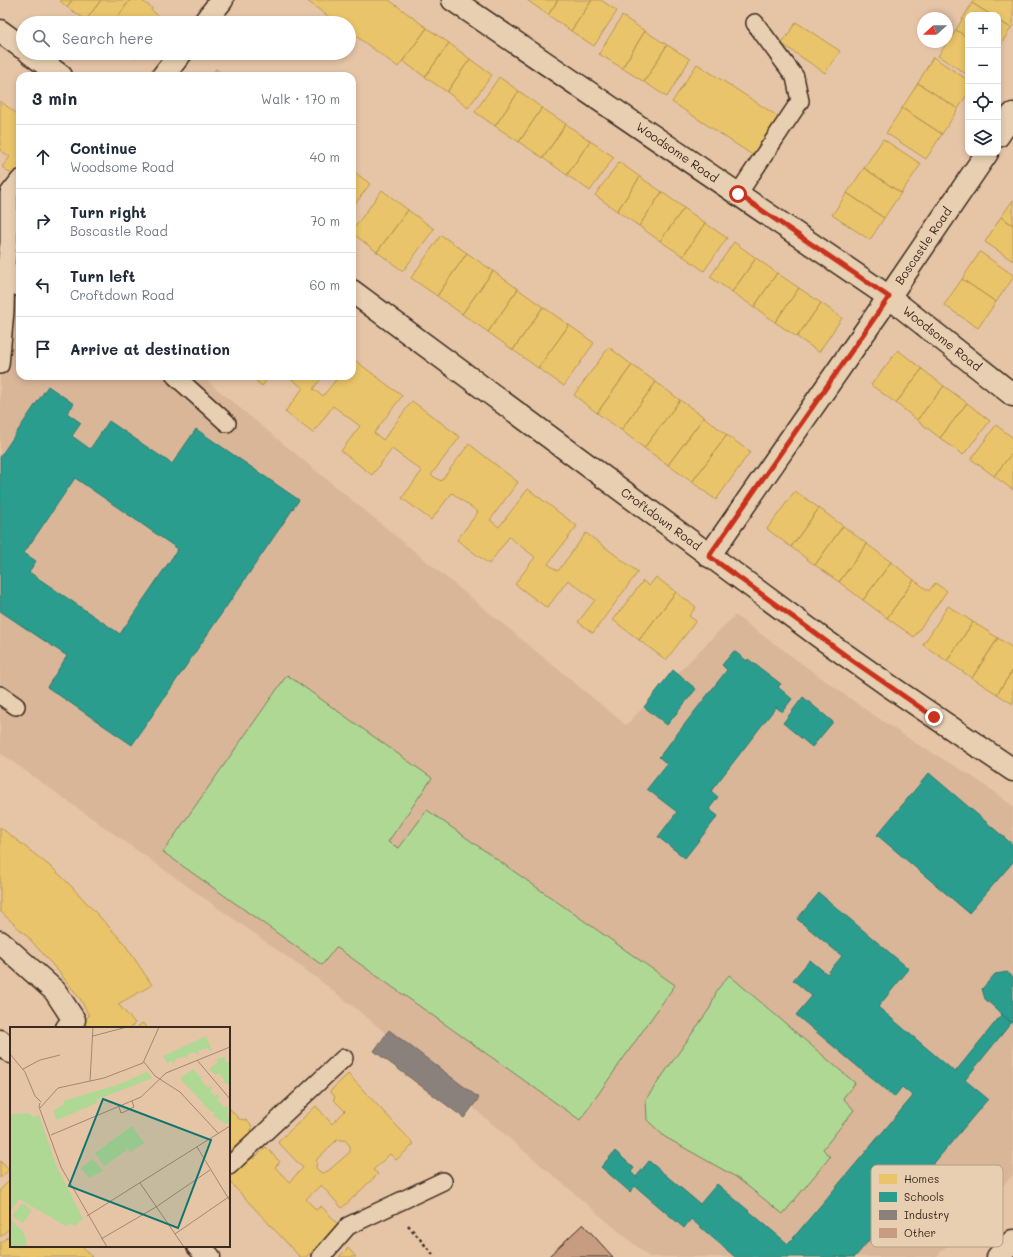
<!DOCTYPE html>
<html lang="en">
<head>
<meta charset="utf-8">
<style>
	:root { --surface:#fff; --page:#f2f2f3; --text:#1f2937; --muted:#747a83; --line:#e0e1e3 }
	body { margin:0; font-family:Mali,sans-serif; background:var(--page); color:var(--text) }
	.controls { position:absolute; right:12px; top:12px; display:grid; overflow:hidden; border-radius:8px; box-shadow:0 2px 6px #0003 }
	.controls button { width:36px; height:36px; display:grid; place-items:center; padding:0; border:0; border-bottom:1px solid var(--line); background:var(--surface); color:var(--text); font:20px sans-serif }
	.compass { position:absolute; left:917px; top:12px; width:36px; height:36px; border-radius:50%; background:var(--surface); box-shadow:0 2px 6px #0003; rotate:249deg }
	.stop { position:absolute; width:12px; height:12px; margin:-9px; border:3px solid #c8321e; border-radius:50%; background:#fff }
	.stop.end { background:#c8321e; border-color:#fff; box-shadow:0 1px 4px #0008 }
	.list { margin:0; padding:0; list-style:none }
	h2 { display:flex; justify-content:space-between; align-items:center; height:52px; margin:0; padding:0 16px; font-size:17px }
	h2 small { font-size:13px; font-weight:400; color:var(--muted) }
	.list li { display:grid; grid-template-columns:26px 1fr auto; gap:12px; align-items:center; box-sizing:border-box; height:64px; padding:0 16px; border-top:1px solid var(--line) }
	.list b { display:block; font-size:15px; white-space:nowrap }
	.list p { margin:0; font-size:13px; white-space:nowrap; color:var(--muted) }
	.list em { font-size:13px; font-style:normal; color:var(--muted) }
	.icon { flex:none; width:22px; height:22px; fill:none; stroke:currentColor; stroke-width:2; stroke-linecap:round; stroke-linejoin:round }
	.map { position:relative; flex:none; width:1013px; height:1257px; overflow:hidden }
	.search { position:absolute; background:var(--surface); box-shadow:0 2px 6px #0003; left:16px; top:16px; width:340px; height:44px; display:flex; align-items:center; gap:10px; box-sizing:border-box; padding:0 14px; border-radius:22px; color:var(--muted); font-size:15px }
	.panel { position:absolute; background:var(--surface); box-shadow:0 2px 6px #0003; left:16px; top:72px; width:340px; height:308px; border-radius:12px }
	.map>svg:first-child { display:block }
	.built { fill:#dab699 }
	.green { fill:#afd895; stroke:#75815a }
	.homes { fill:#e9c46a; stroke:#b59653; fill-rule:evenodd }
	.schools { fill:#2a9d8f; stroke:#2f7a6d; fill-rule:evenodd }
	.industry { fill:#8a817c; stroke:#726760 }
	.building { fill:#c89c81; stroke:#3b2a1e }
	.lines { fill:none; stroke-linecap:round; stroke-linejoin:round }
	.lane-casing { stroke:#3b2a1e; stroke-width:20 }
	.street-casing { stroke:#3b2a1e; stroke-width:25 }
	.secondary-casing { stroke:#3b2a1e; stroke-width:25 }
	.path { stroke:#3b2a1e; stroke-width:2.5; stroke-dasharray:3 3; stroke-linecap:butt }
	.lane { stroke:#e9cfb1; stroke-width:17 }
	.street { stroke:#e9cfb1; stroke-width:22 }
	.secondary { stroke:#e9cfb1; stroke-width:22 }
	.route { stroke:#c8321e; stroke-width:5 }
	.labels { text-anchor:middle; stroke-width:4; stroke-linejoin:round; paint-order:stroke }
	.street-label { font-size:12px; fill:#3b2a1e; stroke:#e9cfb1 }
	.inset-road { fill:none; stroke:#a28770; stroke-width:1 }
	.view { fill:#0f766e; fill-opacity:0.15; stroke:#0f766e; stroke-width:2 }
	.inset-edge { fill:none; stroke:#3b2a1e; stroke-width:2 }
	.key { fill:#e9cfb1; stroke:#b59e85; stroke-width:1 }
	.key-label { font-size:11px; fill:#3b2a1e }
</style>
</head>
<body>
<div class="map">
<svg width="1013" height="1257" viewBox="0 0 1013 1257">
	<rect width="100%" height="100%" fill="#e6c5a7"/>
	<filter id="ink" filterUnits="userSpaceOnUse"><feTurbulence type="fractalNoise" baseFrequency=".025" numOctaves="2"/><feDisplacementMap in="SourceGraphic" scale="8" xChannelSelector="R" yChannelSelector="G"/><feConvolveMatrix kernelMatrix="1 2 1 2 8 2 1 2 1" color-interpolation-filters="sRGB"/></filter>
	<g filter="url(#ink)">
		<path class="built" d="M 18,226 L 20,228 L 20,376 L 201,376 L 626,725 L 735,615 L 859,705 L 914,742 L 972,776 L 1013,806 L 1013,1175 L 936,1257 L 649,1257 L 370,1020 L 318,979 L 0,753 L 0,258 Z"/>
		<path class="green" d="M 287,675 L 432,778 L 388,842 L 399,848 L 427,810 L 675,985 L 580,1120 L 336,947 L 322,965 L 163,852 Z
			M 729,975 L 855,1083 L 843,1098 L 854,1110 L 823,1149 L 830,1157 L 783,1214 L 736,1177 L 665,1137 L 647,1120 L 646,1099 L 710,1008 L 717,990 Z"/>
		<path class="homes" d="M 59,0 L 72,0 L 67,7 Z
			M 72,0 L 101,0 L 86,20 L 67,7 Z
			M 101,0 L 130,0 L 113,23 L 89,23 L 86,20 Z
			M 130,0 L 141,0 L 152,8 L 151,10 L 164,20 L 162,23 L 113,23 Z
			M 306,0 L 389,0 L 427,28 L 398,67 L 349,31 L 349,23 L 337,23 Z
			M 527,0 L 558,0 L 548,15 Z
			M 558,0 L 592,0 L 571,31 L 548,15 Z
			M 592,0 L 601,0 L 617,11 L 594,46 L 571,31 Z
			M 974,0 L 1013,0 L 1013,26 L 1011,28 L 998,20 L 998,15 L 991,15 L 972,3 Z
			M 972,3 L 991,15 L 968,15 L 968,38 L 956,30 Z
			M 622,16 L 645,31 L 622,68 L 599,54 Z
			M 998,20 L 1011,28 L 998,49 Z
			M 796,22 L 840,51 L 825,73 L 782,44 Z
			M 427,28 L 449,43 L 425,77 L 403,61 Z
			M 956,30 L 968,38 L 968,75 L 938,56 Z
			M 645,31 L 667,45 L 644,82 L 622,68 Z
			M 449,43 L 470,59 L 447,92 L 425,77 Z
			M 667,45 L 690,59 L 667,97 L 644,82 Z
			M 130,53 L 140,53 L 136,58 Z
			M 933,57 L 968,80 L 968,93 L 958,109 L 918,83 Z
			M 470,59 L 492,75 L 468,108 L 447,92 Z
			M 697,64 L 782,119 L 757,158 L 672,102 Z
			M 216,69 L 225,76 L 211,76 Z
			M 499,77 L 519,91 L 495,126 L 475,112 Z
			M 918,83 L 958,109 L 942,134 L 902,108 Z
			M 519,91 L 542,108 L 519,142 L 495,126 Z
			M 0,101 L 20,116 L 20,174 L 17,178 L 2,167 L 10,157 L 0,150 Z
			M 542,108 L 566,124 L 543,158 L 519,142 Z
			M 902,108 L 942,134 L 926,159 L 886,133 Z
			M 566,124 L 590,141 L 567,175 L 543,158 Z
			M 883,139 L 921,164 L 901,193 L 864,168 Z
			M 590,141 L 614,157 L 590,191 L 567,175 Z
			M 619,162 L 640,177 L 617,211 L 595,195 Z
			M 864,168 L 901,193 L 884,218 L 847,193 Z
			M 352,170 L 370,184 L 352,208 Z
			M 640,177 L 662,192 L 639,226 L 617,211 Z
			M 382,190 L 408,210 L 377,252 L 352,233 L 352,231 Z
			M 662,192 L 684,208 L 660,241 L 639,226 Z
			M 847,193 L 884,218 L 870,240 L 832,215 Z
			M 1013,200 L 1013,225 L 1001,217 Z
			M 684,208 L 705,223 L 683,256 L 660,241 Z
			M 408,210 L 434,229 L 403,271 L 377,252 Z
			M 1001,217 L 1013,225 L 1013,261 L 985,242 Z
			M 705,223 L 727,238 L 704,271 L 683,256 Z
			M 441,235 L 467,253 L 437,296 L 411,278 Z
			M 734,242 L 756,258 L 732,292 L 710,277 Z
			M 980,252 L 1013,275 L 1013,278 L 996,302 L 962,279 Z
			M 467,253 L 493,271 L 462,314 L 437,296 Z
			M 756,258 L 777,273 L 754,307 L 732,292 Z
			M 493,271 L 518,289 L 488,332 L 462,314 Z
			M 777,273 L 799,288 L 775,322 L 754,307 Z
			M 962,279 L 996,302 L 978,328 L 944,305 Z
			M 799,288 L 821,303 L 797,337 L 775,322 Z
			M 518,289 L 543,307 L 513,350 L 488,332 Z
			M 821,303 L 842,318 L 819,352 L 797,337 Z
			M 543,307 L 569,325 L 538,368 L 513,350 Z
			M 569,325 L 594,343 L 564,386 L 538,368 Z
			M 609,347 L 632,365 L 597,413 L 574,395 Z
			M 898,350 L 922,369 L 896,403 L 871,385 Z
			M 352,358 L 402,396 L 374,433 L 383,440 L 412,401 L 460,437 L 431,475 L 441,481 L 469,444 L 518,482 L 490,520 L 499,527 L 528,489 L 577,526 L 548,564 L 558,571 L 586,533 L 638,572 L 593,633 L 578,622 L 595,600 L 568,580 L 547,608 L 515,584 L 535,557 L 509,537 L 489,564 L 457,540 L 478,512 L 452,493 L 431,520 L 402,498 L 422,471 L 392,449 L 372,475 L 341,451 L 360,426 L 333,406 L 313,433 L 285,412 L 303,388 L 288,376 L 323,376 L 313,389 L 323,396 L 339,376 L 352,376 Z
			M 632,365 L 656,382 L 621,430 L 597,413 Z
			M 922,369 L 944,386 L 917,420 L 896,403 Z
			M 250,376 L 270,376 L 262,386 Z
			M 656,382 L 680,400 L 644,448 L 621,430 Z
			M 944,386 L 967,403 L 940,438 L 917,420 Z
			M 680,400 L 704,417 L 668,465 L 644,448 Z
			M 967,403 L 990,421 L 963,455 L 940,438 Z
			M 704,417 L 727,435 L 692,482 L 668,465 Z
			M 996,425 L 1013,438 L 1013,452 L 994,476 L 971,459 Z
			M 727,435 L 750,452 L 716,500 L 692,482 Z
			M 1013,452 L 1013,490 L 994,476 Z
			M 795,491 L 819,508 L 791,547 L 767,529 Z
			M 819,508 L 843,526 L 815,565 L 791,547 Z
			M 843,526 L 867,544 L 839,582 L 815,565 Z
			M 867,544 L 891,562 L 863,600 L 839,582 Z
			M 891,562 L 914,580 L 887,618 L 863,600 Z
			M 656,577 L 676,592 L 639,640 L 613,620 L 643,581 L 649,586 Z
			M 914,580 L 929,591 L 935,583 L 947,591 L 914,637 L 887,618 Z
			M 676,592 L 696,607 L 689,616 L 696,621 L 666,660 L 639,640 Z
			M 948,606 L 973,622 L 947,661 L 923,645 Z
			M 973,622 L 998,638 L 972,678 L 947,661 Z
			M 998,638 L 1013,648 L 1013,670 L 997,694 L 972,678 Z
			M 1013,670 L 1013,704 L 997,694 Z
			M 0,827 L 37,856 L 57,872 L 72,887 L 124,943 L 152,985 L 118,1004 L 135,1023 L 130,1028 L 76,1028 L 89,1016 L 81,1000 L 59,972 L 27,936 L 0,911 Z
			M 142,1023 L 148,1028 L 137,1028 Z
			M 348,1074 L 414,1144 L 396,1160 L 390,1154 L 373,1170 L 378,1174 L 342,1208 L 321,1185 L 306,1199 L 316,1210 L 321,1206 L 339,1225 L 306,1257 L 300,1257 L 229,1181 L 229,1176 L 250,1156 L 253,1159 L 266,1147 L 280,1162 L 275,1167 L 289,1182 L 303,1168 L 278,1142 L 316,1106 L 332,1124 L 345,1111 L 333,1099 L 335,1097 L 330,1091 ZM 337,1140 L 345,1140 L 350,1146 L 350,1152 L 328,1171 L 322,1173 L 319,1171 L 316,1168 L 317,1159 Z
			M 229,1108 L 239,1119 L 246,1120 L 252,1126 L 251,1133 L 229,1152 Z
			M 0,1161 L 9,1170 L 0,1178 Z
			M 11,1179 L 11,1227 L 0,1237 L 0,1190 Z
			M 11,1234 L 11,1246 L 82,1246 L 92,1257 L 0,1257 L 0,1243 Z
			M 348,1248 L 356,1257 L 339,1257 Z"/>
		<path class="schools" d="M 20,242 L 20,258 L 13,253 Z
			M 48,386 L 74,404 L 67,413 L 81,423 L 72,436 L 90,449 L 109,421 L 172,464 L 196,429 L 299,500 L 132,745 L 47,687 L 67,656 L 0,611 L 0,457 ZM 75,478 L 178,549 L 120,634 L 29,572 L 36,561 L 24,553 Z
			M 734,651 L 747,661 L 748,659 L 781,684 L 778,687 L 792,699 L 782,712 L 776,707 L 711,791 L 718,797 L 709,809 L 718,816 L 685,858 L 658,837 L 677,812 L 647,789 L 667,764 L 659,757 L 727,670 L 722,665 Z
			M 673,670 L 696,689 L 667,725 L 644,707 Z
			M 803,697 L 833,722 L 812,747 L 783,723 Z
			M 929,773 L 1013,845 L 1013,862 L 969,913 L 877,835 Z
			M 819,893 L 909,969 L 878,1007 L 955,1072 L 1002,1014 L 1011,1023 L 965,1080 L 988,1099 L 855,1257 L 735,1257 L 691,1219 L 684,1228 L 635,1186 L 630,1192 L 601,1167 L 615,1151 L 634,1168 L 631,1172 L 636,1177 L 649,1161 L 700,1204 L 717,1184 L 788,1244 L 913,1096 L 902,1087 L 894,1097 L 796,1015 L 812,996 L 793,980 L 810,960 L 827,974 L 842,956 L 797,919 Z
			M 1007,972 L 1013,977 L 1013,1024 L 985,999 L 982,989 L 995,974 Z"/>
		<path class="industry" d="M 389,1030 L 479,1098 L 464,1118 L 374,1051 Z"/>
		<path class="building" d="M 583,1224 L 613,1257 L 548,1257 Z"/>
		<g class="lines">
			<g class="lane-casing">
				<path id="lane" d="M 20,179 L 9,193 L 9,243 L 6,265 L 20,288
					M 738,194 L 800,101 L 795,77 L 755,23
					M 0,365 L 5,311 L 6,265
					M 175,376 L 227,423
					M 0,695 L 16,706
					M 229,1166 L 344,1058
					M 321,1257 L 348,1226 L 443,1181"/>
			</g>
			<g class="street-casing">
				<g id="street">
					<path id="s1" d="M 453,0 L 889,297 L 1013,395"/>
					<path d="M 204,23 L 222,0"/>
					<path d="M 0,31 L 23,48"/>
					<path d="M 30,53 L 61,76"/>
					<path d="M 163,76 L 181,53"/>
					<path d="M 998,136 L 1013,114"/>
					<path id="s2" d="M 352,291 L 820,637 L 888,685 L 1013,770"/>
					<path id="s3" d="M 709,556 L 889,297 L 987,153"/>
					<path d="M 0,942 L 55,991 L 74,1020 L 67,1028"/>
					<path d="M 0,1041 L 11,1052"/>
					<path d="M 198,1246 L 209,1257"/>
				</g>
			</g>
			<g class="secondary-casing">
				<path id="secondary" d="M 998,1257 L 1013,1241"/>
			</g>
			<path class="path" d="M 408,1225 L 435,1257"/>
			<use href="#lane" class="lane"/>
			<use href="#street" class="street"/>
			<use href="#secondary" class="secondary"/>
		</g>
	</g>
	<g class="lines" filter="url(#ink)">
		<path class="route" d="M 738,194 L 889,297 L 709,556 L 856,663 L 934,717"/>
	</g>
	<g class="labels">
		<g class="street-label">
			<text dy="4" stroke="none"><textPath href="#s1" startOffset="271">Woodsome Road</textPath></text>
			<text dy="4" stroke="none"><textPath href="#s3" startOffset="377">Boscastle Road</textPath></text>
			<text dy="4" stroke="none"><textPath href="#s1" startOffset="595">Woodsome Road</textPath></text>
			<text dy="4" stroke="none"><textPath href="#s2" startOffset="384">Croftdown Road</textPath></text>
		</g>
	</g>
	<g transform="translate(10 1027)">
		<rect width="220" height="220" fill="#e6c5a7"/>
		<path d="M 196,9 L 202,23 L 199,24 L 198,21 L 188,24 L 189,28 L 185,25 L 178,27 L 177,32 L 176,29 L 166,32 L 164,37 L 162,34 L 157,36 L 153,29 ZM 215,30 L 216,35 L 220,35 L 220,59 L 217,56 L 212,56 L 215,54 L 209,46 L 205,48 L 199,42 L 208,35 L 206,32 ZM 183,42 L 190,50 L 193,48 L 191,53 L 198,61 L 201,59 L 203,61 L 200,64 L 205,69 L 208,67 L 210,70 L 207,72 L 214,80 L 220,79 L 217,82 L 220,94 L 216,97 L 203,89 L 205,86 L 200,84 L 180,62 L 181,60 L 178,61 L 170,51 ZM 137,45 L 143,51 L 86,73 L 87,76 L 47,93 L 43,84 L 54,77 L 53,74 L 107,58 ZM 19,86 L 23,90 L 29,88 L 46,138 L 73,192 L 65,199 L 62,197 L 56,199 L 9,172 L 0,185 L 0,87 ZM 122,99 L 134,116 L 120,125 L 116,119 L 117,123 L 94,139 L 85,126 ZM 83,132 L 93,144 L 79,151 L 71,141 ZM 12,176 L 22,183 L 13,196 L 2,189 ZM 0,191 L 14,206 L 17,220 L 0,220 Z" fill="#afd895"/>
		<path class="inset-road" d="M 83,9 L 117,0M 0,27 L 15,45 L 25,69 L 31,75M 187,33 L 220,72M 134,35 L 145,49 L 170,65 L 208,106M 13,42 L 30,33 L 50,28M 80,54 L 83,0M 30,76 L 29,80 L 51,140 L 97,220M 109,80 L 111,86 L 114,85 L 124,80 L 122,74M 30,81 L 48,61 L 94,51 L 133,36 L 149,0M 41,108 L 131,70 L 156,46 L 220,20M 187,120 L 220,174M 130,156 L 174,220M 77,189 L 220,99M 165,207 L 220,169M 91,212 L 146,180 L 200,143"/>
		<path class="view" d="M 93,72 L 201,113 L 168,201 L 59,159 Z"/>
		<rect width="220" height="220" class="inset-edge"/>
	</g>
	<rect x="871" y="1165" width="132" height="82" rx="6" class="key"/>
	<rect x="879" y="1174" width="18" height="10" fill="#e9c46a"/>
	<rect x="879" y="1192" width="18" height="10" fill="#2a9d8f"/>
	<rect x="879" y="1210" width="18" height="10" fill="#8a817c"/>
	<rect x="879" y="1228" width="18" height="10" fill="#c89c81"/>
	<g class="key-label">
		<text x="904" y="1183">Homes</text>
		<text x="904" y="1201">Schools</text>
		<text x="904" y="1219">Industry</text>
		<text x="904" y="1237">Other</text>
	</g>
</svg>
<div class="controls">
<button>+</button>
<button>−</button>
<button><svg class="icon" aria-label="locate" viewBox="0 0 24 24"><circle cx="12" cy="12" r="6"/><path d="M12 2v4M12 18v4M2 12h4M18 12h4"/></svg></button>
<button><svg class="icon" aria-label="layers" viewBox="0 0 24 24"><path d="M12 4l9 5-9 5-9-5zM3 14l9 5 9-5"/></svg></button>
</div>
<svg class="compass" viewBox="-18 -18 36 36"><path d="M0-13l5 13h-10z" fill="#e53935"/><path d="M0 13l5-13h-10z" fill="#747a83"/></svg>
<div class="stop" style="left:738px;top:194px"></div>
<div class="stop end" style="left:934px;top:717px"></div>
<div class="search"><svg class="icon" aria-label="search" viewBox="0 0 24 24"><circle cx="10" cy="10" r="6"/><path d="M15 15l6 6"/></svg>Search here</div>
<section class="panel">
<h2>3 min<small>Walk · 170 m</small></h2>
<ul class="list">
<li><svg class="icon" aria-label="ahead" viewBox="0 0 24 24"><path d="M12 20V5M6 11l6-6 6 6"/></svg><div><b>Continue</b><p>Woodsome Road</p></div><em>40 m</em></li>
<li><svg class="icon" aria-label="right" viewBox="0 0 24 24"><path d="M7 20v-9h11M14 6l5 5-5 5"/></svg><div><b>Turn right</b><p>Boscastle Road</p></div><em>70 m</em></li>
<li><svg class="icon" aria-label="left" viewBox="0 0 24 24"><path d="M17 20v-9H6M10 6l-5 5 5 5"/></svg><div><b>Turn left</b><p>Croftdown Road</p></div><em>60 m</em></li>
<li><svg class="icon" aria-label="arrive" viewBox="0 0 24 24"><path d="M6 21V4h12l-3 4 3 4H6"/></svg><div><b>Arrive at destination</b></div></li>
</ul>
</section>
</div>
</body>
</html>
